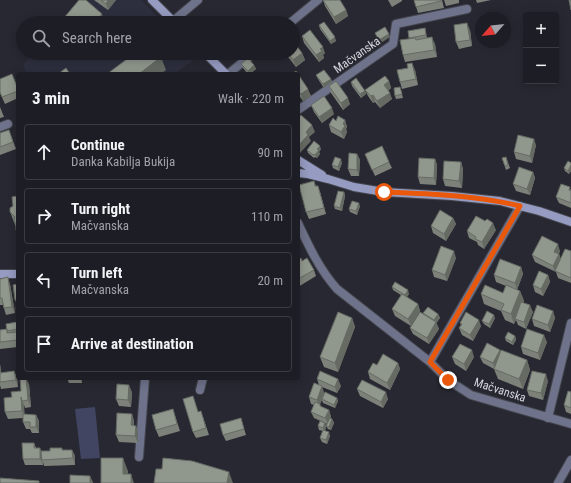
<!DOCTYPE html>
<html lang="en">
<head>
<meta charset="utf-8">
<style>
	:root { --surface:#1d1e25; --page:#2a2b32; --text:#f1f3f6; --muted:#a0a2a7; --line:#3b3c42 }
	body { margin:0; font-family:"Roboto Condensed",sans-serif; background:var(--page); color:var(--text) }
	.controls { position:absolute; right:12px; top:12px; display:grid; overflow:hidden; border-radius:4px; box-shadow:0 2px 10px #0003 }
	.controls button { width:36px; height:36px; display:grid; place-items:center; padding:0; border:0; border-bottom:1px solid var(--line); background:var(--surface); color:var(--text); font:20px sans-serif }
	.compass { position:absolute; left:475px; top:12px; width:36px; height:36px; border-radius:50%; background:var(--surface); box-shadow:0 2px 10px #0003; rotate:242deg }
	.stop { position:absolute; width:12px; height:12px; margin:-9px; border:3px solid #ea580c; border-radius:50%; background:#fff }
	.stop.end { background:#ea580c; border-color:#fff; box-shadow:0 1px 4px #0008 }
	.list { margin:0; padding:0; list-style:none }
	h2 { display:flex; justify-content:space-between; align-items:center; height:52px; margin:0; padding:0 16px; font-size:17px }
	h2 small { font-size:13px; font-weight:400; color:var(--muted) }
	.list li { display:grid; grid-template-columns:26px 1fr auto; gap:12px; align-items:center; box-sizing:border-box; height:56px; margin:0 8px 8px; padding:0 8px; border:1px solid var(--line); border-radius:4px }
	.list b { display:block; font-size:15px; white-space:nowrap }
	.list p { margin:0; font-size:13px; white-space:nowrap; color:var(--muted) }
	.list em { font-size:13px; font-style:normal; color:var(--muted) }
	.icon { flex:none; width:22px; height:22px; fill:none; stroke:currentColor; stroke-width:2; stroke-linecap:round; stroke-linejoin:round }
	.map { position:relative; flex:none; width:571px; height:483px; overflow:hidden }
	.search { position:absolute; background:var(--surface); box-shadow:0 2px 10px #0003; left:16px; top:16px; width:284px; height:44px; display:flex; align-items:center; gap:10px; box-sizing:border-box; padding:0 14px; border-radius:22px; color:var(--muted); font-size:15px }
	.panel { position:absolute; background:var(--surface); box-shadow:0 2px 10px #0003; left:16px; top:72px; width:284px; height:308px; border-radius:4px }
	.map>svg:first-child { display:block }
	.built { fill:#2d2f3e }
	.grass { fill:#414562 }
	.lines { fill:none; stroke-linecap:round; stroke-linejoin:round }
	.street-casing { stroke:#43444c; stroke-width:10 }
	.secondary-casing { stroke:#43444c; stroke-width:10 }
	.street { stroke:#6e728a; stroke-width:8 }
	.secondary { stroke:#959bc1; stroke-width:8 }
	.wall { fill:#7c8279 }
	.shaded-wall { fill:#656a63 }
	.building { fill:#90978d; stroke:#656a63 }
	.route { stroke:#ea580c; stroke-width:5 }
	.labels { text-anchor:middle; stroke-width:4; stroke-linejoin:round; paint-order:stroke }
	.street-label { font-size:12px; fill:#d4d6dc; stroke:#272831 }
</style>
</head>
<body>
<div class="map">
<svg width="571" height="483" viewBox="0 0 571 483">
	<rect width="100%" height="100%" fill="#272831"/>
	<path class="built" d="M 84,0 L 141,0 L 164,23 L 63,23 Z
		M 34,53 L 194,53 L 198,57 L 174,74 L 27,74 L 23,65 Z"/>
	<path class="grass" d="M 95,407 L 100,458 L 81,459 L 75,409 Z"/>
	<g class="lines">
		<g class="street-casing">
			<path id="street" d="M 173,21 L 198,0
				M 290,23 L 318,0
				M 228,74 L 254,53
				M 298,110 L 393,44 L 396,24 L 467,9
				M 0,127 L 8,124
				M 298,223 C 309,247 320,270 337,289 L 430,362 L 448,380 L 471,395 L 571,424
				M 430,362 L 520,206
				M 200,390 L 203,378
				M 548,418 L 571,323
				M 139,457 L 145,378
				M 558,483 L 571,460"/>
		</g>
		<g class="secondary-casing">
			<path id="secondary" d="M 152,0 L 175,23
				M 205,53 L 226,74
				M 298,160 L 322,175
				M 298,173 L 308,174 L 328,179 L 354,187 L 384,192 L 452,196 L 500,201 L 539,211 L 571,222
				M 0,274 L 18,274"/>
		</g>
		<use href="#street" class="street"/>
		<use href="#secondary" class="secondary"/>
	</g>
	<path class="wall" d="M 94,0 L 116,0 L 108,10 Z
		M 323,0 L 346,10 L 348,16 L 336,24 L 325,6 Z
		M 388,0 L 402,0 L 402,1 L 392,7 Z
		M 414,0 L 442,0 L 444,8 L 418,13 Z
		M 444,0 L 459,0 L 459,3 L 446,6 Z
		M 476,0 L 491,0 L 477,3 Z
		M 319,25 L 336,41 L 331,44 L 320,29 Z
		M 425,28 L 427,38 L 435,44 L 437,57 L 405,62 L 403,55 L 410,39 L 408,31 Z
		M 470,30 L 472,46 L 459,49 L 456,42 Z
		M 302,36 L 325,53 L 323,55 L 324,58 L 319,62 L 304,43 Z
		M 285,53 L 302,53 L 305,60 L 296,67 Z
		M 241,64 L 254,65 L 256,69 L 250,74 L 248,74 L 243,68 Z
		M 415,70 L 418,85 L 402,89 L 400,82 Z
		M 298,74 L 311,96 L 303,101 L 298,94 Z
		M 316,75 L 331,79 L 332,82 L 324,88 L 318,79 Z
		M 0,79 L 18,89 L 18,98 L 5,104 L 0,93 Z
		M 389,81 L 391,88 L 388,91 L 392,99 L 380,108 L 375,102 L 373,103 L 368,96 L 365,90 Z
		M 351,82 L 365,91 L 366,94 L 361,98 L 352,86 Z
		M 329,86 L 350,104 L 343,110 L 331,93 Z
		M 401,90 L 403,98 L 396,99 L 395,96 Z
		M 311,105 L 334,114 L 322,123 L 314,112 Z
		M 0,107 L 4,117 L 0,118 Z
		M 345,120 L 347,127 L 346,129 L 347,132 L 344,139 L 331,132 L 329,125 L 336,121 Z
		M 9,130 L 16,149 L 0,155 L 0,133 Z
		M 536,145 L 532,163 L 516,159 L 514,152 Z
		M 321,149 L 319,152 L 320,154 L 317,158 L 315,157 L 314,158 L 308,153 L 307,150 Z
		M 357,154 L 360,160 L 359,176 L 351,176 L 348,169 Z
		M 365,154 L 389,162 L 392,168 L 375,176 Z
		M 506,157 L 510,168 L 506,170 L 502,158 Z
		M 435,159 L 437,165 L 436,185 L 420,184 L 418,177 Z
		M 461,162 L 463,169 L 462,188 L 445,186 L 443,179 Z
		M 342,163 L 339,171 L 333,168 L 332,165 Z
		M 571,163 L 571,171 L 569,174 L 565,171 L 564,168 Z
		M 533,172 L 535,178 L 530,195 L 516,191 L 513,184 Z
		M 314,181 L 316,186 L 320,192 L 326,214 L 309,219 L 306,212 Z
		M 571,189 L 571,208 L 559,203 L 556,197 Z
		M 344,192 L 345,196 L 342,211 L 335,209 L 334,206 Z
		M 18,195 L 18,235 L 16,230 L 16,227 L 10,212 Z
		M 360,206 L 357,215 L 350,212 L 349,209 Z
		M 453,218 L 456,224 L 446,241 L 433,233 L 431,226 Z
		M 496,230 L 484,249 L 478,245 L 477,242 L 469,238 L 467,231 Z
		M 560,251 L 559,254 L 561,259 L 571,251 L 571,283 L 558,278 L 556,272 L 535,262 L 532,255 Z
		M 456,258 L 447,281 L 434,277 L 432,270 Z
		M 298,260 L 302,261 L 314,270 L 316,276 L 298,287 Z
		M 521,267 L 523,274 L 517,290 L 520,291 L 524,301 L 523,303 L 533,312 L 526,329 L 518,325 L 516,320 L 514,324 L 505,320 L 501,311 L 484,304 L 481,294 L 503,293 L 506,286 L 496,282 L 494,275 Z
		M 548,275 L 550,282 L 543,296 L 535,292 L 533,285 Z
		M 0,279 L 10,284 L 15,313 L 6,315 L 3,305 L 0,305 Z
		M 18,284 L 18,306 L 15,300 Z
		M 392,287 L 409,294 L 407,297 L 418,304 L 420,311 L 411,326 L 395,316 L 392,309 L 401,295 L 393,290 Z
		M 553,311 L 555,318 L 550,332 L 534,326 L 532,319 Z
		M 423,313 L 438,314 L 440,318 L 436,322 L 439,329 L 429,344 L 413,334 L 410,328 L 424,315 Z
		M 352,318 L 355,327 L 338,372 L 324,367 L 320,357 Z
		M 495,318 L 490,328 L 484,324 L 482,321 Z
		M 17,322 L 18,326 L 18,333 L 17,333 L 18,335 L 18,347 L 0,349 L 0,330 L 7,329 Z
		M 460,323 L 481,326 L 473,341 L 462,335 L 459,328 L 461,325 Z
		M 515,336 L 516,340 L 513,345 L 506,341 L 505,338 Z
		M 547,342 L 540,360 L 523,354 L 521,347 Z
		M 500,350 L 501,352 L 527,360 L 530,370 L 523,389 L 498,379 L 494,369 L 483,363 L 480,357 Z
		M 452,357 L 474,357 L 466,371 L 455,364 Z
		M 398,363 L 400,369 L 390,390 L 370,379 L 368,372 L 377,365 Z
		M 0,364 L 1,373 L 14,371 L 17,378 L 18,387 L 1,389 L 0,385 Z
		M 67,378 L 82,378 L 82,383 L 69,383 Z
		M 317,379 L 341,386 L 337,393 L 322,387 L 324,393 L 337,398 L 338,401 L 335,408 L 323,403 L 322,400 L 320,404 L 321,407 L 329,410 L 331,417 L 330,418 L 332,419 L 334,423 L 331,430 L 328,429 L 326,426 L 327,424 L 314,418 L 311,412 L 314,405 L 311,404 L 309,397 L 319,385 Z
		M 548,381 L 543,400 L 529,396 L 527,390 Z
		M 29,384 L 31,407 L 25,408 L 24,405 L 24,414 L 36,415 L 39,421 L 39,433 L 32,433 L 30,429 L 26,429 L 23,422 L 23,418 L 8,419 L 5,412 L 12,397 L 21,391 Z
		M 357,389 L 388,399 L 383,408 L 360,396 Z
		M 132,392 L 131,407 L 119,406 L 116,399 Z
		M 571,392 L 571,414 L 566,412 L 564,405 Z
		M 193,396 L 198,412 L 203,417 L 209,435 L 196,438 L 193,432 Z
		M 173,409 L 180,431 L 159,437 L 156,430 Z
		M 134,420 L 134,426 L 138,432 L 138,443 L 119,442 L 116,435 Z
		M 325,423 L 326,427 L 325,431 L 330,436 L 327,444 L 322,442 L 320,438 L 323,431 L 319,430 L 318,426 Z
		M 243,425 L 246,435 L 226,441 L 223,435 Z
		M 34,443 L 36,448 L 42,452 L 72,450 L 75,456 L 75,465 L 44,466 L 43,462 L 43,465 L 25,465 L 23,459 Z"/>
	<path class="shaded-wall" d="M 108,0 L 116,0 L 108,10 L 106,4 Z
		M 346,10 L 348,16 L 336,24 L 334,17 Z
		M 102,14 L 105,23 L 93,23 Z
		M 467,23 L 470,30 L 472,46 L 470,40 Z
		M 389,34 L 390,37 L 381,43 L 379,40 Z
		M 335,37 L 336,41 L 331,44 L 330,41 Z
		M 432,37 L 435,44 L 437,57 L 434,50 Z
		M 323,47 L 325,53 L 323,55 L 324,58 L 319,62 L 316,55 L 320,49 Z
		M 302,53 L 305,60 L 296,67 L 293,60 Z
		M 161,57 L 166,70 L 161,74 L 139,74 Z
		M 412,63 L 415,70 L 418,85 L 416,79 Z
		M 254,65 L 256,69 L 250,74 L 248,74 L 248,71 Z
		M 331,79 L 332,82 L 324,88 L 323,84 Z
		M 389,81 L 391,88 L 386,92 L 384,85 Z
		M 308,89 L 311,96 L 303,101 L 301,94 Z
		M 365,91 L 366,94 L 361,98 L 360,94 Z
		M 390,93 L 392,99 L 380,108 L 377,101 Z
		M 373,95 L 375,102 L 373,103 L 371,96 Z
		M 348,98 L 350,104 L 343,110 L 341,103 Z
		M 332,108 L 334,114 L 322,123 L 319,117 Z
		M 345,120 L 347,127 L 346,129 L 347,132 L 344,139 L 341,132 L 343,124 Z
		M 312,125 L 315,132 L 309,137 L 311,141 L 300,153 L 298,146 L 306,132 Z
		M 534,139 L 536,145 L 532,163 L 530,156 Z
		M 320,146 L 321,149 L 319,152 L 320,154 L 317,158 L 315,155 L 317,149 Z
		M 357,154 L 360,160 L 359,176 L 357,170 Z
		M 341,159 L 342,163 L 339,171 L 338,167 Z
		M 435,159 L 437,165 L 436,185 L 434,178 Z
		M 461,162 L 463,169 L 462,188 L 459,181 Z
		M 571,165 L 571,171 L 569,174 L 568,171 Z
		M 533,172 L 535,178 L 530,195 L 527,189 Z
		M 318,186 L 320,192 L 326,214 L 324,208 Z
		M 344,192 L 345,196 L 342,211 L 340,208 Z
		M 359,203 L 360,206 L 357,215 L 356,211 Z
		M 453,218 L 456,224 L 446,241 L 444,234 Z
		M 493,223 L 496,230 L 484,249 L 482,242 Z
		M 558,244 L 560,251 L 557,258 L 554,252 Z
		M 454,251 L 456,258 L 447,281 L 445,275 Z
		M 559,254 L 561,260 L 555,272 L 553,266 Z
		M 521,267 L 523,274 L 517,290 L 515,283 Z
		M 548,275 L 550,282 L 543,296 L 541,289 Z
		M 8,277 L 10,284 L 15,313 L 12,307 Z
		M 408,290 L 409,294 L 406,298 L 405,295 Z
		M 520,291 L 524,301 L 516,319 L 515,319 L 516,320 L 514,324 L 511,314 Z
		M 418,304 L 420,311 L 411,326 L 408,319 Z
		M 530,305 L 533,312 L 526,329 L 524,322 Z
		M 553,311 L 555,318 L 550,332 L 548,325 Z
		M 438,314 L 440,318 L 436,324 L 434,320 Z
		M 494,315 L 495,318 L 490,328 L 489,324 Z
		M 352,318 L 355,327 L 338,372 L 335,363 Z
		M 479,320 L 481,326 L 473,341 L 470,335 Z
		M 436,322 L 439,329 L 429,344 L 427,338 Z
		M 544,335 L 547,342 L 540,360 L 538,353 Z
		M 515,336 L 516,340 L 513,345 L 512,342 Z
		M 472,350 L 474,357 L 466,371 L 464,364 Z
		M 500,350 L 502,356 L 496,370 L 493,363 Z
		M 527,360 L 530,370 L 523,389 L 519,379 Z
		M 398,363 L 400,369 L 390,390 L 387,383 Z
		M 0,364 L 2,377 L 0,371 Z
		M 14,371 L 17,378 L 18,387 L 16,380 Z
		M 546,374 L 548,381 L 543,400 L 541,393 Z
		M 26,378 L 29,384 L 31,407 L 28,400 Z
		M 80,378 L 82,378 L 82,383 Z
		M 338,379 L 341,386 L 337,393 L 335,387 Z
		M 129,385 L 132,392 L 131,407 L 128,400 Z
		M 322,386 L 324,393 L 319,407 L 317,400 Z
		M 386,392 L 388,399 L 383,408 L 381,402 Z
		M 21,397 L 24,405 L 25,417 L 22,411 Z
		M 337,398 L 338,401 L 335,408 L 334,405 Z
		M 329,410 L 331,417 L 328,424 L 325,418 Z
		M 132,414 L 134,420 L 133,432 L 131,425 Z
		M 36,415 L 39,421 L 39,433 L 36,427 Z
		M 332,419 L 334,423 L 331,430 L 329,427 Z
		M 325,423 L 326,427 L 324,432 L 323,428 Z
		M 136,426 L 138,432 L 138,443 L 135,436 Z
		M 329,432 L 330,436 L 327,444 L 326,440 Z
		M 40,448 L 43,455 L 42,460 L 43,465 L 40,459 Z
		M 72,450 L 75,456 L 75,465 L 73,458 Z
		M 123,458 L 128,471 L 128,483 L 123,474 Z
		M 229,472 L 233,483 L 227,483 Z
		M 131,474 L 134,483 L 131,483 Z
		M 90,476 L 93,482 L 93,483 L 90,483 Z"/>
	<path class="building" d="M 79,0 L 86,0 L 102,14 L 93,23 L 67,23 L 63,19 Z
		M 101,0 L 108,0 L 106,4 Z
		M 323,0 L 340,0 L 346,10 L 334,17 Z
		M 414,0 L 441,0 L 441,1 L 416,7 Z
		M 569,0 L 571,0 L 571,10 Z
		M 324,22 L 335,37 L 330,41 L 319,25 Z
		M 467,23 L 470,40 L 456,42 L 454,25 Z
		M 385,27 L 389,34 L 379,40 L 375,33 Z
		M 425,28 L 426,35 L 409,38 L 408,31 Z
		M 310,30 L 323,47 L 320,49 L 322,51 L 316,55 L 302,36 Z
		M 432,37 L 434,50 L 403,55 L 400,40 L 415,38 L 416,40 Z
		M 293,41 L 302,53 L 293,60 L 288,53 L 293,53 Z
		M 135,53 L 158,53 L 161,57 L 139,74 L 107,74 Z
		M 248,58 L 254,65 L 248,71 L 241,64 Z
		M 412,63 L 416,79 L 400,82 L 397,70 L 408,68 L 407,64 Z
		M 66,68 L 70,74 L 58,74 Z
		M 324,70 L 331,79 L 323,84 L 316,75 Z
		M 296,71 L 298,74 L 292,74 Z
		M 12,74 L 18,89 L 18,91 L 2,97 L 0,92 L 0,79 Z
		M 298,74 L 308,89 L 301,94 L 298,91 Z
		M 385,76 L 389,81 L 384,85 L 390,93 L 377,101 L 373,95 L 371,96 L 365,90 Z
		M 356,78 L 365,91 L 360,94 L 351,82 Z
		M 336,81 L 348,98 L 341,103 L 329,86 Z
		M 400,87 L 402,94 L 395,96 L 394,88 Z
		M 324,96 L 332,108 L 319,117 L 311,105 Z
		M 301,115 L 312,125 L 306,132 L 308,135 L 298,146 L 298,137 L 299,136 L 298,136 L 298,119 Z
		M 338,116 L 345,120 L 343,124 L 345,126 L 341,132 L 329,125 L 333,118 L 336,121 Z
		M 9,130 L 13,142 L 0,147 L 0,133 Z
		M 518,135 L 534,139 L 530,156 L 514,152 Z
		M 314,141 L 320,146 L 317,149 L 319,150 L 315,155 L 314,154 L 313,155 L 307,150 Z
		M 382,146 L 389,162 L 372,170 L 365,154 Z
		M 349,153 L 357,154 L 357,170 L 348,169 Z
		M 335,157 L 341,159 L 338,167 L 332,165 Z
		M 506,157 L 508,165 L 505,166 L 502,158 Z
		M 419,158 L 435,159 L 434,178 L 418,177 Z
		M 444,161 L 461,162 L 459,181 L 443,179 Z
		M 568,161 L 571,163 L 571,165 L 568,171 L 564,168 Z
		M 519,167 L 533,172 L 527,189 L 513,184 Z
		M 314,181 L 315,186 L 318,186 L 324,208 L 306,212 L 299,185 Z
		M 561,184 L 570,187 L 569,190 L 571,191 L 571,203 L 556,197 Z
		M 338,191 L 344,192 L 340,208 L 334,206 Z
		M 18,195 L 18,231 L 16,230 L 16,226 L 18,223 L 14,222 L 15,217 L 10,212 L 10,208 L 13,206 L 12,197 L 17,196 Z
		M 352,201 L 359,203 L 356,211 L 349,209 Z
		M 440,210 L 453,218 L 444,234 L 431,226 Z
		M 476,216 L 485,221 L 487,219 L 493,223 L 482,242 L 475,239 L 476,237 L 467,231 Z
		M 542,236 L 558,244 L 554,252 L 559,254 L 553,266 L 532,255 Z
		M 441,246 L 454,251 L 445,275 L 432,270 Z
		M 565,249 L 571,251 L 571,278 L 555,271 Z
		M 301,258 L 302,261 L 307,258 L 314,270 L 298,279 L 298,260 Z
		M 500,259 L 521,267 L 515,283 L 494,275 Z
		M 539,271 L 548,275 L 541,289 L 533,285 Z
		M 8,277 L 12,307 L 4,308 L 2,298 L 0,298 L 0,279 Z
		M 395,282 L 408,290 L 405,295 L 392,287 Z
		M 18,284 L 18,299 L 15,300 L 13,285 Z
		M 485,285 L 503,293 L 506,285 L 520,291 L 511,314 L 501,310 L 504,304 L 481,294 Z
		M 402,294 L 418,304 L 408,319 L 392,309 Z
		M 521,302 L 530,305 L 524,322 L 515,319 Z
		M 537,305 L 553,311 L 548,325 L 532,319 Z
		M 18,306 L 18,319 L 16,307 Z
		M 428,307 L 438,314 L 434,320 L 423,313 Z
		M 487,311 L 494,315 L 489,324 L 482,321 Z
		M 338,312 L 352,318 L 335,363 L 320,357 Z
		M 420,312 L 436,322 L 427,338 L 410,328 Z
		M 466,312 L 479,320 L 470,335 L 459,328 L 462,324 L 460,323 Z
		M 17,322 L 18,329 L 7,331 L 6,324 Z
		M 7,329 L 7,333 L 17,332 L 18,340 L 0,342 L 0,330 Z
		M 527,329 L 544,335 L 538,353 L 521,347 Z
		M 508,332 L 515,336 L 512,342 L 505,338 Z
		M 487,343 L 500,350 L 493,363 L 480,357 Z
		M 460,344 L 472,350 L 464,364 L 452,357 Z
		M 501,350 L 527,360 L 519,379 L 494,369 Z
		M 383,354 L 398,363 L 387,383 L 368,372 L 373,363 L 377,365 Z
		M 14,371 L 16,380 L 0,382 L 0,373 Z
		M 320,371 L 338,379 L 335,387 L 317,379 Z
		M 532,371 L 546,374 L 541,393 L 527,390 Z
		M 20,378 L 26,378 L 28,400 L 22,401 L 21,397 L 22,411 L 5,412 L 4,398 L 12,397 L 11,392 L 21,391 Z
		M 362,380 L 386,392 L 381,402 L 357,389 Z
		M 314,383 L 322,386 L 317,400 L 309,397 Z
		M 117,384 L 129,385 L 128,400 L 116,399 Z
		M 568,391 L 571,392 L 571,408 L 564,405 Z
		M 325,392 L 337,398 L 334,405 L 322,399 Z
		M 193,396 L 198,412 L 201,411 L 206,428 L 193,432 L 183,399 Z
		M 315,402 L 320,404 L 320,406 L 329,410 L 325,418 L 311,412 Z
		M 173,409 L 177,424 L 156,430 L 152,415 Z
		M 117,413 L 132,414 L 131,425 L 136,426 L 135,436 L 116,435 Z
		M 23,414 L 36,415 L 36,427 L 30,427 L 30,422 L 23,422 Z
		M 241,418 L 244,429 L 223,435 L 220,424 Z
		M 330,418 L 332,419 L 329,427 L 326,426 Z
		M 320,421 L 325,423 L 323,428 L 318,426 Z
		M 323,430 L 329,432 L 326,440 L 320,438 Z
		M 22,443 L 34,443 L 34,448 L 40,448 L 40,459 L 23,459 Z
		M 50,448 L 62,448 L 62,450 L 72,450 L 73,458 L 42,460 L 41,451 L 50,451 Z
		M 101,458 L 123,458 L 123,474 L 131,474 L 131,483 L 101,483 Z
		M 163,458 L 192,461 L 229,472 L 227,483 L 154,483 L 156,469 L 162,469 Z
		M 70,475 L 90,476 L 90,483 L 70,483 Z
		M 0,478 L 39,481 L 39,483 L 0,483 Z"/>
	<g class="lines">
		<path class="route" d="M 384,192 C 429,194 476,195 520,206 L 430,362 L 448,380"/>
	</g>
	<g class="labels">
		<g class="street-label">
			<text transform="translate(357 55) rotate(-35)" y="4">Mačvanska</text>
			<text transform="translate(500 390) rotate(18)" y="4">Mačvanska</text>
		</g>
	</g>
</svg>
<div class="controls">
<button>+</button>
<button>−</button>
</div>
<svg class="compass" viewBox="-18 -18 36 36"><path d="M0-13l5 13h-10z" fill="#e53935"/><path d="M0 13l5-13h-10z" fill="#a0a2a7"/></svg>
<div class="stop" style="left:384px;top:192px"></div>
<div class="stop end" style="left:448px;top:380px"></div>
<div class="search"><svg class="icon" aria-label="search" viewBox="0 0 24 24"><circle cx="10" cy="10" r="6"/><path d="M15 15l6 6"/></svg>Search here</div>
<section class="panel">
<h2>3 min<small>Walk · 220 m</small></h2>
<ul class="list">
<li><svg class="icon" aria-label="ahead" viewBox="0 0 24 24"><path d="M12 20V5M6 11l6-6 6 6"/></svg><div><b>Continue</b><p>Danka Kabilja Bukija</p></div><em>90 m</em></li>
<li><svg class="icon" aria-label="right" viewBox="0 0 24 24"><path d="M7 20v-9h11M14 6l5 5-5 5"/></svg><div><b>Turn right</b><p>Mačvanska</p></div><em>110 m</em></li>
<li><svg class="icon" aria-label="left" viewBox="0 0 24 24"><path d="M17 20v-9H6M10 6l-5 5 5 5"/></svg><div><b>Turn left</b><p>Mačvanska</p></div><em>20 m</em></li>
<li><svg class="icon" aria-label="arrive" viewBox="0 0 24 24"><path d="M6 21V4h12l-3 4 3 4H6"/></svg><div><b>Arrive at destination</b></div></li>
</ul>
</section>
</div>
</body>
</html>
